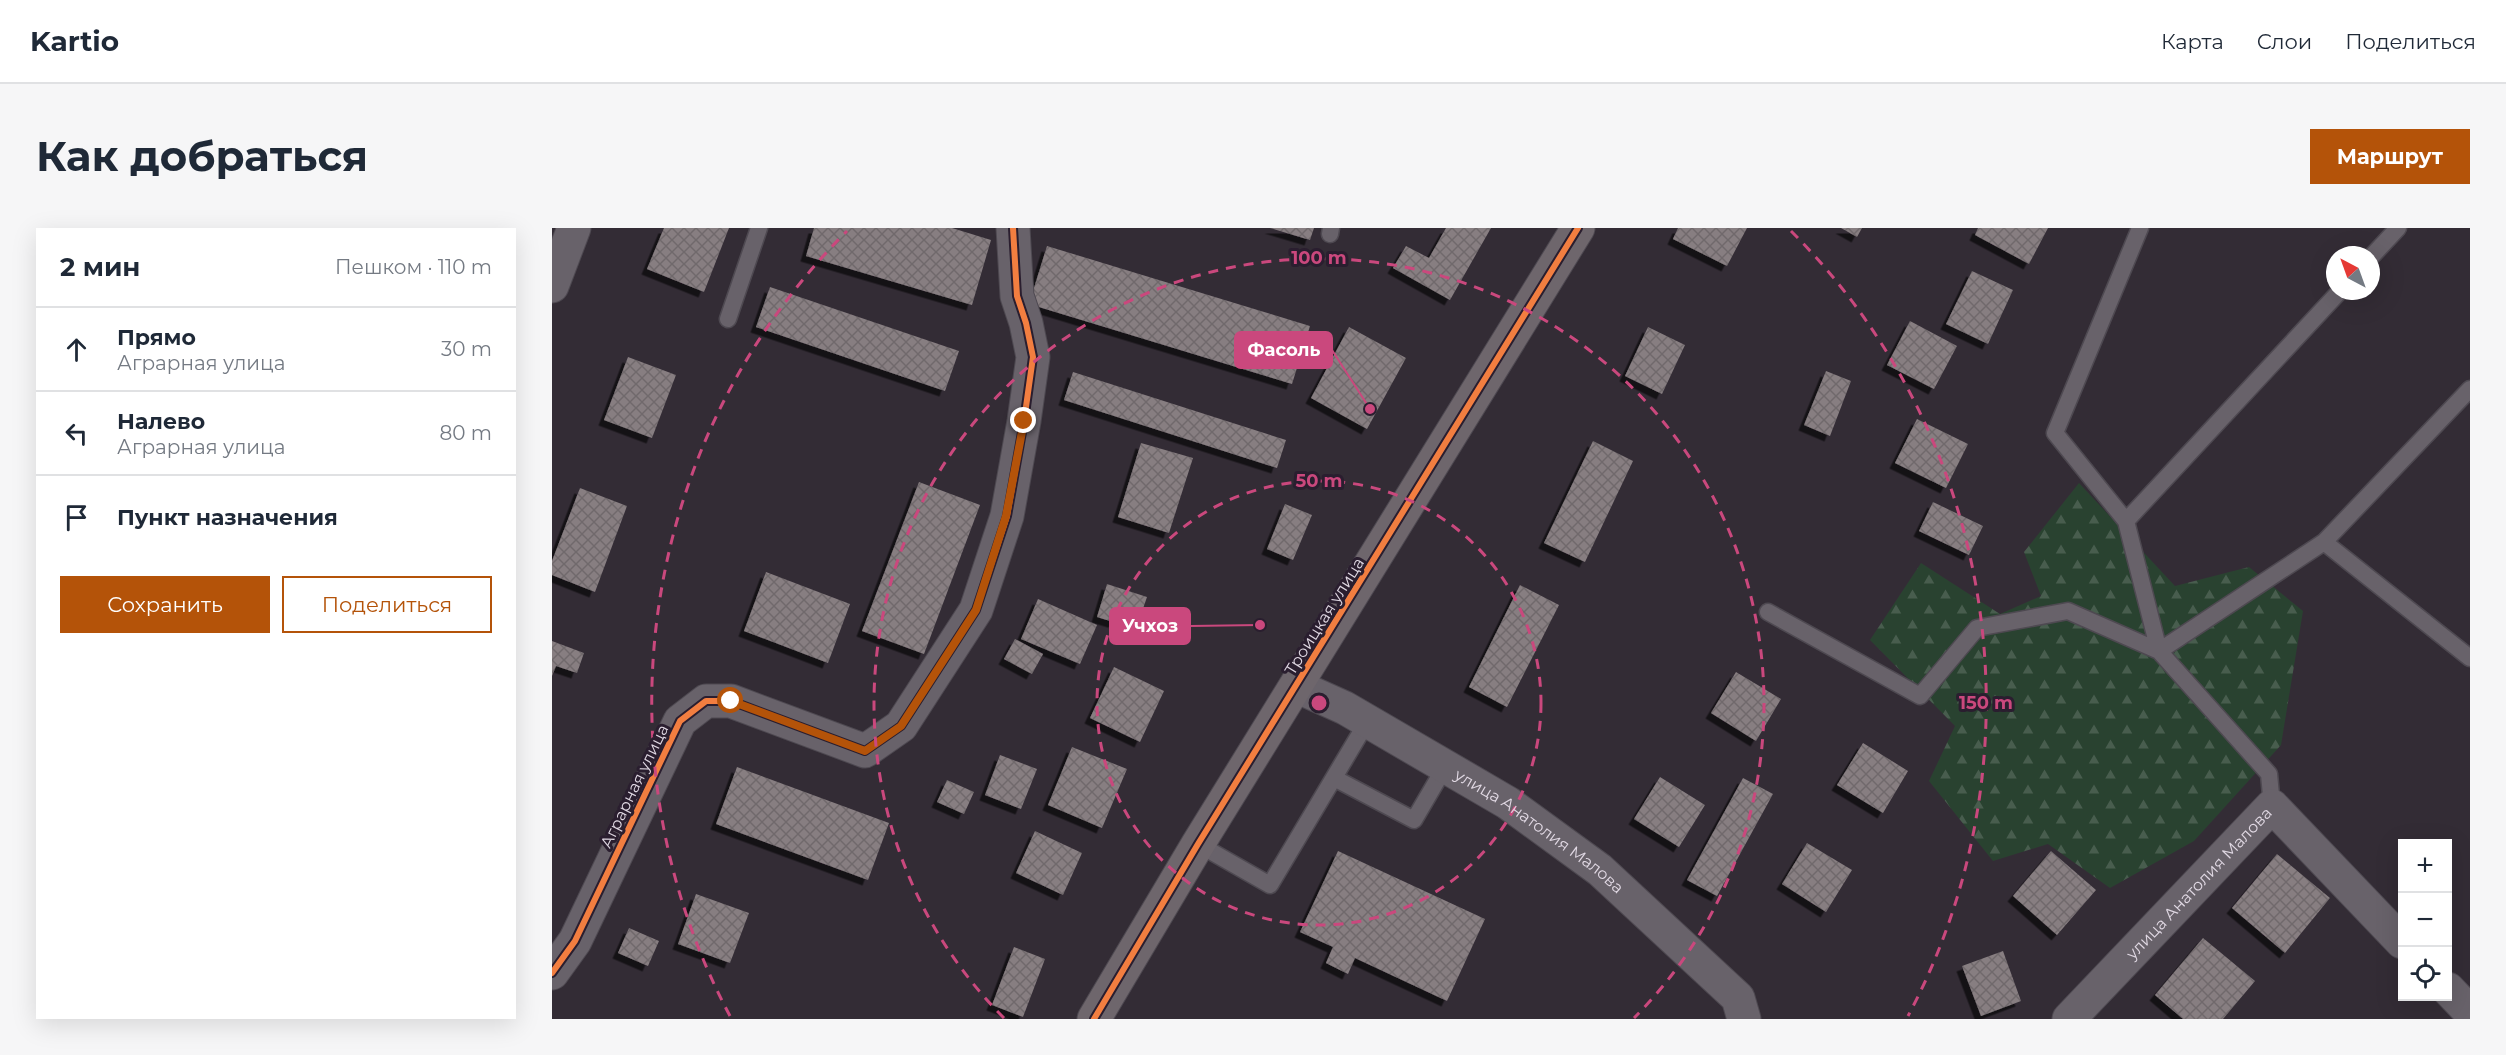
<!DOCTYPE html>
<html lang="ru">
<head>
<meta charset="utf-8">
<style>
	:root { --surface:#fff; --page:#f6f6f7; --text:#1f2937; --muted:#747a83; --line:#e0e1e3; --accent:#b45309 }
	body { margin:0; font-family:Montserrat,sans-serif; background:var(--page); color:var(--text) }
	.controls { position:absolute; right:18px; bottom:18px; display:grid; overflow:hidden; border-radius:0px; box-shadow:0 6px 24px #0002 }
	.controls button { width:54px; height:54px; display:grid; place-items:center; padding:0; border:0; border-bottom:2px solid var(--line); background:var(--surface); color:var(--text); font:30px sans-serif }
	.compass { position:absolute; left:1774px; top:18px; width:54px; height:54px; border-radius:50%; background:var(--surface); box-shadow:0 6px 24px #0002; rotate:319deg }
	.stop { position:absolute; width:18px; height:18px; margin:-14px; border:4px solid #b45309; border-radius:50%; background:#fff }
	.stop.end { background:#b45309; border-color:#fff; box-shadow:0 2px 6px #0008 }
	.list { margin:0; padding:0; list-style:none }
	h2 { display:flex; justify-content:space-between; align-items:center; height:78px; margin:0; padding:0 24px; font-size:26px }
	h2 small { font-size:20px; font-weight:400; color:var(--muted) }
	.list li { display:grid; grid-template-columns:39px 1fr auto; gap:18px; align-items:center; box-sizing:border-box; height:84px; padding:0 24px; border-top:2px solid var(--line) }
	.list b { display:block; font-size:22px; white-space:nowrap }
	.list p { margin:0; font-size:20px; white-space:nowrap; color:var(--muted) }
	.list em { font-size:20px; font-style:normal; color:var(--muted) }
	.actions { display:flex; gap:12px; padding:18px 24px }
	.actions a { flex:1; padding:14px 0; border:2px solid var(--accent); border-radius:0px; text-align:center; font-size:21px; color:var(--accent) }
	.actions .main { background:var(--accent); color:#fff }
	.icon { flex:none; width:33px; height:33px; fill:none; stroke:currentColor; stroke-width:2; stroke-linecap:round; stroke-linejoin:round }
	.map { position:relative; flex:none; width:1918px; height:791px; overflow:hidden; border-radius:0px }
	header { display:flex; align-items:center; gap:36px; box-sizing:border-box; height:84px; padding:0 30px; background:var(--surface); border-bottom:2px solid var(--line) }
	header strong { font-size:28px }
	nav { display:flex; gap:33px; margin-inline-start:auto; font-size:21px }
	.intro { display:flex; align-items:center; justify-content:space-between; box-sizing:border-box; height:144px; padding:0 36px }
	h1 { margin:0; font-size:42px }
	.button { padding:15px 27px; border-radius:0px; background:var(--accent); color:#fff; font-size:21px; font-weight:700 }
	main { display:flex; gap:36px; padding:0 36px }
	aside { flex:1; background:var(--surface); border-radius:0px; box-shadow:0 6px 24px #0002 }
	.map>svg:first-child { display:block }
	.forest { fill:url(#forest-firs) }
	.building { fill:url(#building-cross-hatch); filter:url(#shadow) }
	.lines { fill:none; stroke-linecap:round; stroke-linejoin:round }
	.lane-casing { stroke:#4e4951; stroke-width:19 }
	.street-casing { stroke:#4e4951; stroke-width:35 }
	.secondary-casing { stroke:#4e4951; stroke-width:35 }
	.lane { stroke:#68626a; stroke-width:16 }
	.street { stroke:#68626a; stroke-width:33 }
	.secondary { stroke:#6e666c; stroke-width:33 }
	.cycleway-casing { stroke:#2a1e2f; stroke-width:10 }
	.cycleway { stroke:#f27e40; stroke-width:6 }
	.route { stroke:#b45309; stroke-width:8 }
	.ring { fill:none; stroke:#ca487d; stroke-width:3; stroke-dasharray:10 8 }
	.labels { text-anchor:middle; stroke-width:6; stroke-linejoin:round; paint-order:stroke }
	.street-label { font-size:16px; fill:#e1d9e4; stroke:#2a1e2f }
	.centre { fill:#ca487d; stroke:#2a1e2f; stroke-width:3 }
	.ring-label { font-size:18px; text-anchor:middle; font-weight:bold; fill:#ca487d; stroke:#2a1e2f; stroke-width:6; stroke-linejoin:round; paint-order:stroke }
	.leader { fill:none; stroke:#ca487d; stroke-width:2 }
	.callout-dot { fill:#ca487d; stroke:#2a1e2f; stroke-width:2 }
	.callout { fill:#ca487d; stroke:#ca487d; stroke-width:2 }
	.callout-label { font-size:18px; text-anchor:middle; font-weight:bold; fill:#fff }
</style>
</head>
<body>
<header>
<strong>Kartio</strong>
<nav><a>Карта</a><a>Слои</a><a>Поделиться</a></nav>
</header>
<div class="intro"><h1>Как добраться</h1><a class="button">Маршрут</a></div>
<main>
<aside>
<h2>2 мин<small>Пешком · 110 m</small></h2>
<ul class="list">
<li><svg class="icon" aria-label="ahead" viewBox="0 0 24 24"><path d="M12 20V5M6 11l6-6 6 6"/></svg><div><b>Прямо</b><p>Аграрная улица</p></div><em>30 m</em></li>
<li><svg class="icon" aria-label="left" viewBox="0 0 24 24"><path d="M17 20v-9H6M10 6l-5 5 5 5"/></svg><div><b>Налево</b><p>Аграрная улица</p></div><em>80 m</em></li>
<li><svg class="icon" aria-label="arrive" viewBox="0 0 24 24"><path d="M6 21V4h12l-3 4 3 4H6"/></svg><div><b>Пункт назначения</b></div></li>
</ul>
<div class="actions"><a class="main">Сохранить</a><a>Поделиться</a></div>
</aside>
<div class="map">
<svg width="1918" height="791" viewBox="0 0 1918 791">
	<defs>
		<pattern id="forest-firs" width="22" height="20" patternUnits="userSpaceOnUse" patternTransform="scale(1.5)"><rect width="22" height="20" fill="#294230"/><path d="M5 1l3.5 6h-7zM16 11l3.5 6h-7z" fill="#485d4e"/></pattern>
		<pattern id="building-cross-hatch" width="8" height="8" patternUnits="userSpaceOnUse" patternTransform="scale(1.5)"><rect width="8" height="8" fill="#877e81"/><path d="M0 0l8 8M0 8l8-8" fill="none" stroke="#70696c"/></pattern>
		<filter id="shadow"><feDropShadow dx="-5.5" dy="5.5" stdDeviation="0" flood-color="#0009"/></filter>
	</defs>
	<rect width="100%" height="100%" fill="#332c35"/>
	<path class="forest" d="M 1527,255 L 1623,358 L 1697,339 L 1751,383 L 1729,517 L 1642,613 L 1558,660 L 1496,616 L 1441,633 L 1377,553 L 1403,498 L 1318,412 L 1369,335 L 1448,386 L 1489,368 L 1472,324 Z"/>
	<path class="building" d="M 112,0 L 177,0 L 152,64 L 95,41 Z
		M 262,0 L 400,0 L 439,12 L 420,77 L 254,28 Z
		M 718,0 L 762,0 L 758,12 Z
		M 894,0 L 939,0 L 898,72 L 841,40 L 854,18 L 877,30 Z
		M 1126,0 L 1195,0 L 1175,38 L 1121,11 Z
		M 1289,0 L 1310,0 L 1305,9 Z
		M 1426,0 L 1496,0 L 1477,36 L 1423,7 Z
		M 495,18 L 758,98 L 740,156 L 477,76 Z
		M 1420,43 L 1461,62 L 1436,116 L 1394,96 Z
		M 218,59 L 407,123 L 393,163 L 204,99 Z
		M 1358,93 L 1405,118 L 1382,161 L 1335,137 Z
		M 797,99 L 854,130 L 815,201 L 759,170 Z
		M 1096,99 L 1133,117 L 1110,166 L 1073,148 Z
		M 76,129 L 124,147 L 100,210 L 52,192 Z
		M 1274,143 L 1299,153 L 1278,208 L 1252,197 Z
		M 521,144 L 734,212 L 725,240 L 512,172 Z
		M 1365,191 L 1416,216 L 1394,260 L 1343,235 Z
		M 1041,213 L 1081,233 L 1033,334 L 992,315 Z
		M 589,215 L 641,230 L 617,305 L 566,289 Z
		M 367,254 L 428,277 L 372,426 L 310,403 Z
		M 28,260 L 75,278 L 43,364 L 0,347 L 0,333 Z
		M 1381,274 L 1431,298 L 1417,327 L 1367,303 Z
		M 733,276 L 760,287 L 741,332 L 715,321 Z
		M 214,344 L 298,376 L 276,435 L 192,403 Z
		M 555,356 L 595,369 L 584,401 L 545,389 Z
		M 968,357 L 1007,377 L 955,479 L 917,459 Z
		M 486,371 L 545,397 L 528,436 L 469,411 Z
		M 463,411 L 491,426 L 480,446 L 452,431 Z
		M 0,413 L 32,425 L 25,445 L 4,438 L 0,448 Z
		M 562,439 L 612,463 L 588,514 L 538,490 Z
		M 1184,444 L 1229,471 L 1204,513 L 1159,485 Z
		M 1311,515 L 1356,543 L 1331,585 L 1285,557 Z
		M 520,519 L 575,541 L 550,600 L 496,577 Z
		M 448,527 L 485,541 L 469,581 L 433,567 Z
		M 185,539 L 337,595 L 316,652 L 164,596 Z
		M 1108,549 L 1153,577 L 1127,619 L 1082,591 Z
		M 1191,550 L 1221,566 L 1165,668 L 1135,652 Z
		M 395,552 L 422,564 L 412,586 L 385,574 Z
		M 483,603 L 530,625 L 511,667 L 464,645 Z
		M 1255,615 L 1300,642 L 1274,684 L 1230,656 Z
		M 786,623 L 933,691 L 895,773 L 803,730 L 796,746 L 774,735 L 781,719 L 748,704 Z
		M 1499,623 L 1544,662 L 1505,707 L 1461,668 Z
		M 1725,626 L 1778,670 L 1733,725 L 1680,680 Z
		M 144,666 L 197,685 L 178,735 L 126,716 Z
		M 77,700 L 107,713 L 96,738 L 66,725 Z
		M 1651,710 L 1703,753 L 1671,791 L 1631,791 L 1603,767 Z
		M 462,719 L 493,731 L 471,789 L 440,777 Z
		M 1451,723 L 1469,773 L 1429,788 L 1410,738 Z"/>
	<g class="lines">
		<g class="lane-casing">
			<path id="lane" d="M 1588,0 L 1503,205 L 1574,293 L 1607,423 L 1717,546 L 1720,578
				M 778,6 L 779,0
				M 1819,29 L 1846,0
				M 176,91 L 207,0
				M 1574,293 L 1788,63
				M 1772,314 L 1918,430
				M 1216,384 L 1368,468 L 1425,400 L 1516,383 L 1607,423 L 1772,314 L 1918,161
				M 782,550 L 862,592 L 893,539
				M 646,616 L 718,657 L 815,494"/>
		</g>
		<g class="street-casing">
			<g id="street">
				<path d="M 0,58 L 22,0"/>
				<path id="s1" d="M 744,458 L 793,480 L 956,575 L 1048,642 L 1186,770 L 1192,791"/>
				<path d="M 0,745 L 23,713 L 128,493 L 154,473 L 179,473 L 313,523 L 349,498 L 424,382 L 455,288 L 472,193 L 481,129 L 474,95 L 465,68 L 461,0"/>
				<path d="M 1896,761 L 1918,784"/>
				<path id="s2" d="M 1517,791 L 1720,578 L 1850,714"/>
			</g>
		</g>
		<g class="secondary-casing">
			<path id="secondary" d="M 542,791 L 646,616 L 1026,0"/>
		</g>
		<use href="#lane" class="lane"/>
		<use href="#street" class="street"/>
		<use href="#secondary" class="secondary"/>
		<g class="cycleway-casing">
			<path id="cycleway" d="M 0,745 L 23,713 L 128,493 L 154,473 L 179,473 L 313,523 L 349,498 L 424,382 L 455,288 L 472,193 L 481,129 L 474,95 L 465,68 L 461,0
				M 542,791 L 646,616 L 1026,0"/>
		</g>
		<use href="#cycleway" class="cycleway"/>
	</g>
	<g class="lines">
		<path class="route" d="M 179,473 L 313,523 L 349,498 L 424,382 L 454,288 L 472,193"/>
	</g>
	<g class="ring">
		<circle cx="767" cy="475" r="222"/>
		<path d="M452 790A445 445 0 1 1 1082 790"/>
		<path d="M178 788A667 667 0 0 1 295 3M1239 3A667 667 0 0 1 1356 788"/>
	</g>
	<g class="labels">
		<g class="street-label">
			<text transform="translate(772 388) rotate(-58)" y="6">Троицкая улица</text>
			<text transform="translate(82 558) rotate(-64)" y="6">Аграрная улица</text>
			<text dy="6" stroke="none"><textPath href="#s1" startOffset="284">улица Анатолия Малова</textPath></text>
			<text dy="6" stroke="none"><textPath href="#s2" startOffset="188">улица Анатолия Малова</textPath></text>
		</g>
	</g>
	<circle cx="767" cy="475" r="9" class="centre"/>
	<g class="ring-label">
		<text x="767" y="36">100 m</text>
		<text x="767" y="259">50 m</text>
		<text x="1434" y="481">150 m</text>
	</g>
	<path class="leader" d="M818 181L780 122M708 397L638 398"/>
	<g class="callout-dot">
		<circle cx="818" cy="181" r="6"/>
		<circle cx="708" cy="397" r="6"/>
	</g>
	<g class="callout">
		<rect x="683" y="104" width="97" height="36" rx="6"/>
		<rect x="558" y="380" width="80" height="36" rx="6"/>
	</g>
	<g class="callout-label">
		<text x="732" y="128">Фасоль</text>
		<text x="598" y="404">Учхоз</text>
	</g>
</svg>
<div class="controls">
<button>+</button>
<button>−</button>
<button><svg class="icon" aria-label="locate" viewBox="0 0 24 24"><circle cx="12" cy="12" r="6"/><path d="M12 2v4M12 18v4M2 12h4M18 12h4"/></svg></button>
</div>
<svg class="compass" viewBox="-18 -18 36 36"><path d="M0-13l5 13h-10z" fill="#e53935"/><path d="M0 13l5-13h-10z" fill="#747a83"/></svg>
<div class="stop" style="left:179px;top:473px"></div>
<div class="stop end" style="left:472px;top:193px"></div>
</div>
</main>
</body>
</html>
